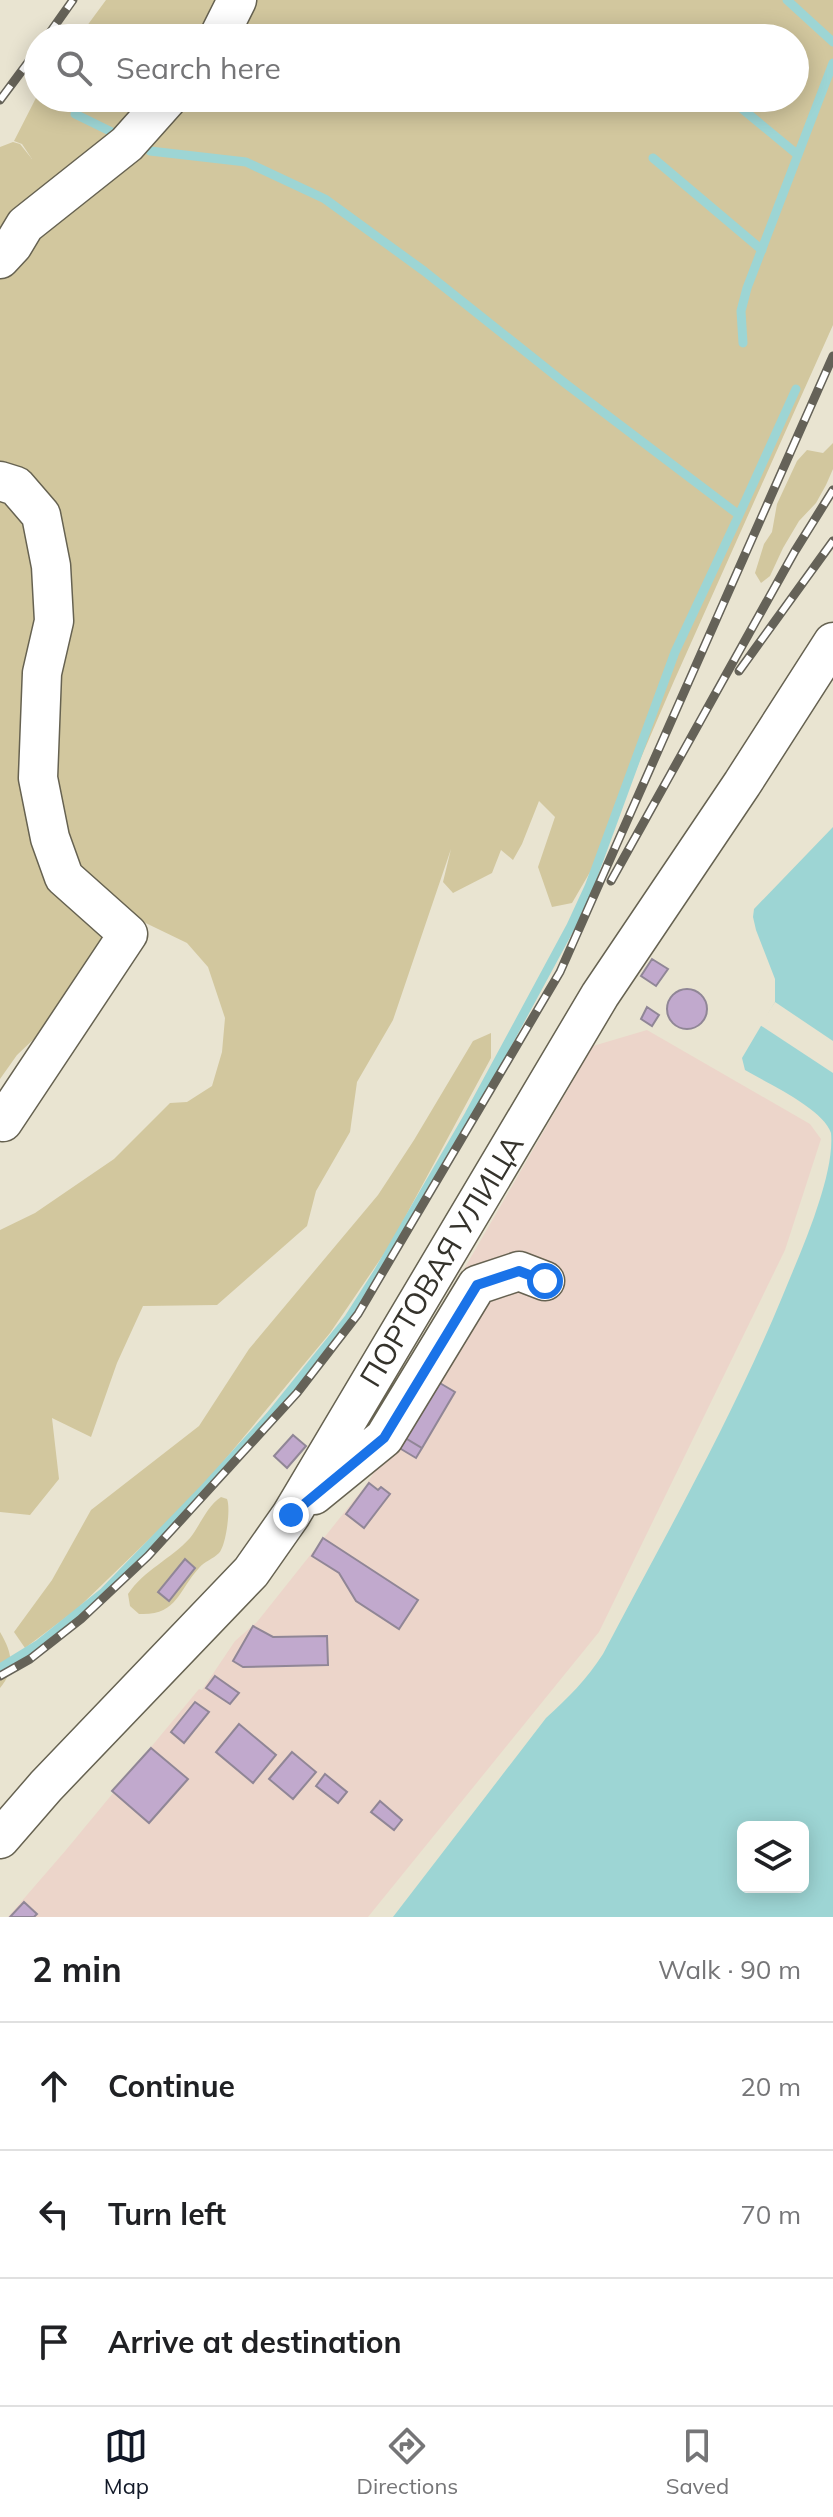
<!DOCTYPE html>
<html lang="en">
<head>
<meta charset="utf-8">
<style>
	:root { --surface:#fff; --page:#f6f6f6; --text:#202124; --muted:#757577; --line:#e0e0e0; --accent:#111827 }
	body { margin:0; font-family:Mulish,sans-serif; background:var(--page); color:var(--text) }
	.controls { position:absolute; right:24px; bottom:24px; display:grid; overflow:hidden; border-radius:12px; box-shadow:0 4px 20px #0003 }
	.controls button { width:72px; height:72px; display:grid; place-items:center; padding:0; border:0; border-bottom:2px solid var(--line); background:var(--surface); color:var(--text); font:40px sans-serif }
	.stop { position:absolute; width:24px; height:24px; margin:-18px; border:6px solid #1a73e8; border-radius:50%; background:#fff }
	.stop.end { background:#1a73e8; border-color:#fff; box-shadow:0 2px 8px #0008 }
	.list { margin:0; padding:0; list-style:none }
	h2 { display:flex; justify-content:space-between; align-items:center; height:104px; margin:0; padding:0 32px; font-size:34px }
	h2 small { font-size:26px; font-weight:400; color:var(--muted) }
	.list li { display:grid; grid-template-columns:52px 1fr auto; gap:24px; align-items:center; box-sizing:border-box; height:128px; padding:0 32px; border-top:2px solid var(--line) }
	.list b { display:block; font-size:30px; white-space:nowrap }
	.list em { font-size:26px; font-style:normal; color:var(--muted) }
	.icon { flex:none; width:44px; height:44px; fill:none; stroke:currentColor; stroke-width:2; stroke-linecap:round; stroke-linejoin:round }
	.map { position:relative; flex:none; width:833px; height:1917px; overflow:hidden }
	.search { position:absolute; background:var(--surface); box-shadow:0 4px 20px #0003; left:24px; right:24px; top:24px; height:88px; display:flex; align-items:center; gap:20px; box-sizing:border-box; padding:0 28px; border-radius:44px; color:var(--muted); font-size:30px }
	.sheet { height:488px; background:var(--surface) }
	nav { display:flex; justify-content:space-around; align-items:center; box-sizing:border-box; height:112px; border-top:2px solid var(--line); background:var(--surface); font-size:22px; color:var(--muted) }
	nav a { display:grid; justify-items:center; gap:4px }
	nav .on { color:var(--accent) }
	.map>svg:first-child { display:block }
	.industrial { fill:#ecd5ca }
	.green { fill:#d2c79e }
	.water { fill:#9dd5d4; fill-rule:evenodd }
	.pier { fill:#e9e4d1 }
	.lines { fill:none; stroke-linecap:round; stroke-linejoin:round }
	.stream { stroke:#9dd5d4; stroke-width:9 }
	.building { fill:#c1a9cd; stroke:#908696; stroke-width:2 }
	.minor-casing { stroke:#666251; stroke-width:41 }
	.minor { stroke:#fff; stroke-width:38 }
	.rail-casing { stroke:#656258; stroke-width:9 }
	.rail { stroke:#fff; stroke-width:6; stroke-dasharray:18; stroke-linecap:butt }
	.route { stroke:#1a73e8; stroke-width:10 }
	.labels { text-anchor:middle; stroke-width:6; stroke-linejoin:round; paint-order:stroke }
	.street-label { font-size:30px; fill:#35332c; stroke:#fff }
</style>
</head>
<body>
<div class="map">
<svg width="833" height="1917" viewBox="0 0 833 1917">
	<rect width="100%" height="100%" fill="#e9e4d1"/>
	<path class="industrial" d="M 647,1030 L 810,1124 L 821,1139 L 785,1250 L 599,1632 L 368,1917 L 8,1917 L 66,1850 L 199,1689 L 202,1690 L 235,1641 L 257,1622 L 366,1485 L 392,1444 L 371,1430 L 593,1046 Z"/>
	<path class="green" d="M 106,0 L 833,0 L 833,325 L 674,681 L 640,760 L 607,843 L 572,903 L 552,907 L 538,867 L 555,817 L 539,801 L 522,844 L 513,860 L 501,850 L 492,873 L 453,893 L 443,882 L 451,849 L 393,1020 L 357,1082 L 350,1132 L 316,1191 L 307,1226 L 217,1305 L 143,1306 L 117,1363 L 91,1437 L 52,1418 L 59,1479 L 30,1515 L 0,1512 L 0,1230 L 35,1213 L 114,1159 L 170,1103 L 187,1102 L 212,1086 L 222,1052 L 225,1018 L 208,967 L 187,943 L 127,914 L 75,1000 L 17,1055 L 0,1079 L 0,147 L 13,142 L 20,144 L 32,159 L 22,144 L 14,141 L 38,94 L 38,98 L 795,98 L 795,38 L 78,38 Z
		M 833,443 L 833,469 L 826,485 L 816,503 L 799,521 L 783,548 L 770,576 L 761,583 L 755,573 L 764,544 L 772,532 L 777,504 L 797,461 L 807,450 L 823,453 Z
		M 491,1033 L 491,1058 L 390,1245 L 330,1333 L 198,1492 L 77,1609 L 25,1648 L 14,1632 L 52,1580 L 91,1510 L 199,1426 L 249,1349 L 378,1195 L 414,1140 L 473,1041 Z
		M 221,1497 L 227,1499 C 231,1508 226,1546 219,1553 C 213,1559 205,1561 199,1568 C 178,1591 177,1616 139,1614 L 130,1606 L 128,1594 C 144,1570 171,1559 190,1538 C 201,1524 207,1506 221,1497 Z
		M 0,1632 C 12,1652 16,1669 0,1688 Z"/>
	<path class="water" d="M 833,827 L 833,1917 L 393,1917 L 546,1718 C 568,1698 587,1679 603,1654 C 665,1536 732,1419 783,1295 C 796,1263 810,1232 820,1199 C 826,1180 833,1153 831,1133 C 824,1109 767,1083 745,1070 L 742,1058 L 775,1002 L 775,979 L 756,930 L 753,917 L 754,909 ZM 743,1827 L 803,1827 L 803,1887 L 743,1887 Z"/>
	<path class="pier" d="M 775,1002 L 833,1041 L 833,1073 L 760,1025 Z"/>
	<g class="lines">
		<path class="stream" d="M 787,0 L 833,42
			M 729,98 L 798,155
			M 75,114 L 122,137
			M 653,158 L 762,250
			M 743,343 L 741,311 L 747,288 L 833,63
			M 739,515 L 796,389
			M 0,1668 L 39,1644 L 104,1592 L 203,1490 L 270,1416 L 349,1318 L 377,1274 L 469,1115 L 571,926 L 589,887 L 675,652 L 739,515 L 566,384 L 424,271 L 325,199 L 246,162 L 150,151"/>
	</g>
	<path class="building" d="M 652,959 L 668,969 L 656,986 L 641,976 Z
		M667 1009a20 20 0 1 1 40 0a20 20 0 1 1-40 0Z
		M 647,1007 L 659,1015 L 652,1026 L 641,1019 Z
		M 411,1366 L 455,1392 L 422,1448 L 402,1436 Z
		M 293,1435 L 306,1446 L 287,1468 L 274,1456 Z
		M 402,1436 L 422,1448 L 416,1458 L 396,1446 Z
		M 369,1483 L 378,1490 L 381,1487 L 390,1494 L 364,1528 L 346,1514 Z
		M 323,1538 L 418,1600 L 399,1629 L 356,1601 L 339,1573 L 312,1556 Z
		M 185,1559 L 195,1568 L 169,1601 L 158,1592 Z
		M 253,1626 L 273,1637 L 327,1636 L 328,1665 L 243,1667 L 233,1661 Z
		M 215,1676 L 239,1693 L 230,1704 L 206,1688 Z
		M 195,1702 L 209,1712 L 184,1743 L 171,1732 Z
		M 239,1724 L 276,1755 L 253,1783 L 216,1752 Z
		M 151,1748 L 188,1779 L 149,1823 L 112,1791 Z
		M 292,1752 L 316,1772 L 293,1799 L 269,1779 Z
		M 325,1774 L 347,1792 L 338,1803 L 316,1786 Z
		M 380,1801 L 402,1820 L 394,1830 L 371,1812 Z
		M 24,1902 L 37,1914 L 34,1917 L 10,1917 Z"/>
	<g class="lines">
		<g class="minor-casing">
			<path id="minor" d="M 218,38 L 237,0
				M 0,259 L 13,245 L 25,225 L 127,144 L 168,98
				M 0,481 L 16,486 L 41,515 L 51,566 L 54,621 L 42,673 L 38,778 L 50,838 L 64,877 L 128,934 L 3,1122
				M 314,1495 L 384,1438 L 477,1285 L 519,1271 L 545,1281
				M 0,1839 L 46,1786 L 251,1572 L 291,1515 L 600,995 L 742,784 L 833,642"/>
		</g>
		<use href="#minor" class="minor"/>
		<g class="rail-casing">
			<path id="rail" d="M 46,38 L 73,0
				M 0,100 L 38,49
				M 739,671 L 833,541
				M 611,881 L 795,551 L 833,490
				M 0,1676 L 30,1659 L 81,1619 L 148,1556 L 297,1393 L 358,1314 L 560,972 L 833,356"/>
		</g>
		<use href="#rail" class="rail"/>
	</g>
	<g class="lines">
		<path class="route" d="M 291,1515 L 384,1438 L 477,1285 L 519,1271 L 545,1281"/>
	</g>
	<g class="labels">
		<g class="street-label">
			<text transform="translate(442 1261) rotate(-59)" y="10">ПОРТОВАЯ УЛИЦА</text>
		</g>
	</g>
</svg>
<div class="controls">
<button><svg class="icon" aria-label="layers" viewBox="0 0 24 24"><path d="M12 4l9 5-9 5-9-5zM3 14l9 5 9-5"/></svg></button>
</div>
<div class="stop" style="left:545px;top:1281px"></div>
<div class="stop end" style="left:291px;top:1515px"></div>
<div class="search"><svg class="icon" aria-label="search" viewBox="0 0 24 24"><circle cx="10" cy="10" r="6"/><path d="M15 15l6 6"/></svg>Search here</div>
</div>
<section class="sheet">
<h2>2 min<small>Walk · 90 m</small></h2>
<ul class="list">
<li><svg class="icon" aria-label="ahead" viewBox="0 0 24 24"><path d="M12 20V5M6 11l6-6 6 6"/></svg><div><b>Continue</b></div><em>20 m</em></li>
<li><svg class="icon" aria-label="left" viewBox="0 0 24 24"><path d="M17 20v-9H6M10 6l-5 5 5 5"/></svg><div><b>Turn left</b></div><em>70 m</em></li>
<li><svg class="icon" aria-label="arrive" viewBox="0 0 24 24"><path d="M6 21V4h12l-3 4 3 4H6"/></svg><div><b>Arrive at destination</b></div></li>
</ul>
</section>
<nav>
<a class="on"><svg class="icon" aria-label="map" viewBox="0 0 24 24"><path d="M3 6l6-2 6 2 6-2v14l-6 2-6-2-6 2zM9 4v14M15 6v14"/></svg>Map</a>
<a><svg class="icon" aria-label="directions" viewBox="0 0 24 24"><path d="M12 3l9 9-9 9-9-9zM9 14v-3h6M13 9l2 2-2 2"/></svg>Directions</a>
<a><svg class="icon" aria-label="saved" viewBox="0 0 24 24"><path d="M7 4h10v16l-5-4-5 4z"/></svg>Saved</a>
</nav>
</body>
</html>
